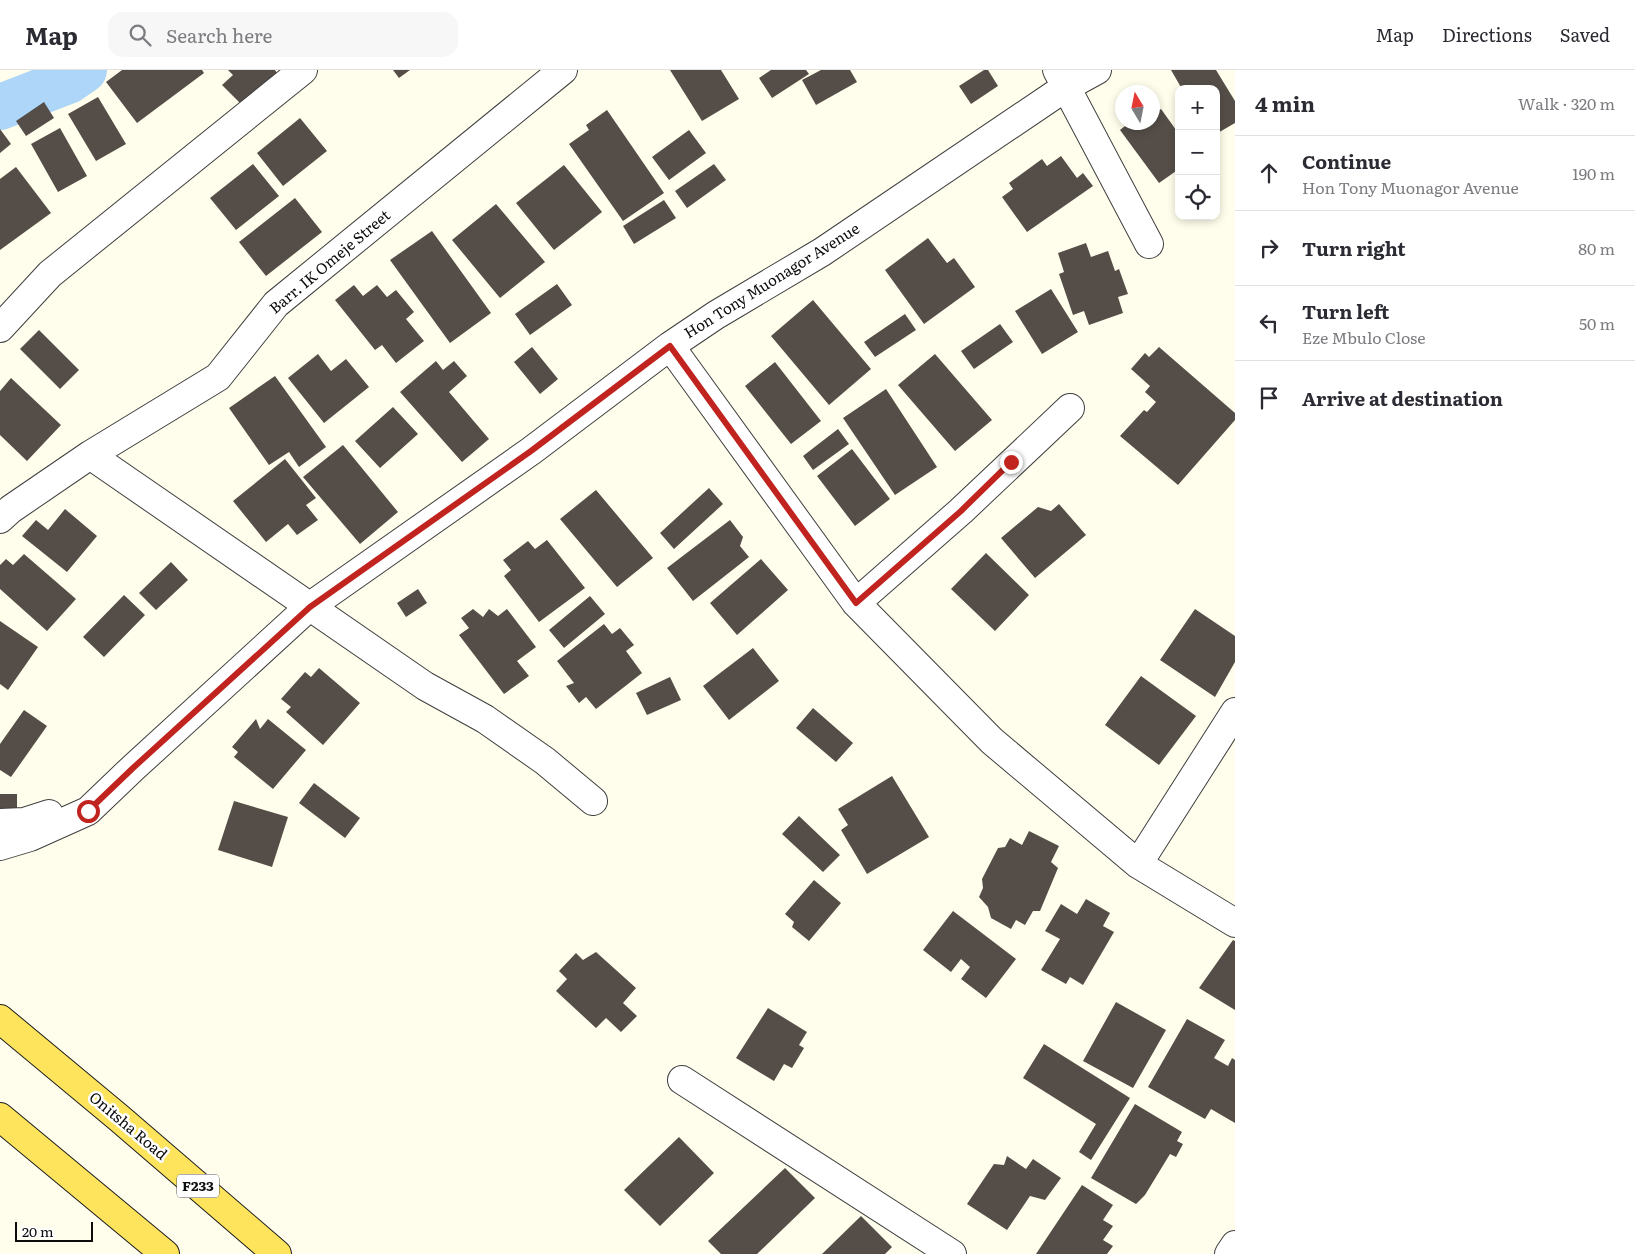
<!DOCTYPE html>
<html lang="en">
<head>
<meta charset="utf-8">
<style>
	:root { --surface:#fff; --page:#f7f7f7; --text:#2b2b33; --muted:#7c7c81; --line:#e1e1e2 }
	body { margin:0; font-family:Literata,serif; background:var(--page); color:var(--text) }
	.controls { position:absolute; right:15px; top:15px; display:grid; overflow:hidden; border-radius:10px; box-shadow:0 2px 8px #0003 }
	.controls button { width:45px; height:45px; display:grid; place-items:center; padding:0; border:0; border-bottom:1px solid var(--line); background:var(--surface); color:var(--text); font:25px sans-serif }
	.compass { position:absolute; left:1115px; top:15px; width:45px; height:45px; border-radius:50%; background:var(--surface); box-shadow:0 2px 8px #0003; rotate:350deg }
	.scale { position:absolute; left:15px; bottom:12px; width:78px; box-sizing:border-box; padding-left:5px; border:2px solid #0c0c0c; border-top:0; font-size:14px; line-height:18px; white-space:nowrap; color:#0c0c0c; -webkit-text-stroke:4px #fff; paint-order:stroke }
	.stop { position:absolute; width:15px; height:15px; margin:-11px; border:4px solid #c1241f; border-radius:50%; background:#fff }
	.stop.end { background:#c1241f; border-color:#fff; box-shadow:0 1px 5px #0008 }
	.list { margin:0; padding:0; list-style:none }
	h2 { display:flex; justify-content:space-between; align-items:center; height:65px; margin:0; padding:0 20px; font-size:21px }
	h2 small { font-size:16px; font-weight:400; color:var(--muted) }
	.list li { display:grid; grid-template-columns:32px 1fr auto; gap:15px; align-items:center; box-sizing:border-box; height:75px; padding:0 20px; border-top:1px solid var(--line) }
	.list b { display:block; font-size:19px; white-space:nowrap }
	.list p { margin:0; font-size:16px; white-space:nowrap; color:var(--muted) }
	.list em { font-size:16px; font-style:normal; color:var(--muted) }
	.icon { flex:none; width:28px; height:28px; fill:none; stroke:currentColor; stroke-width:2; stroke-linecap:round; stroke-linejoin:round }
	.map { position:relative; flex:none; width:1235px; height:1184px; overflow:hidden }
	header { display:flex; align-items:center; gap:30px; box-sizing:border-box; height:70px; padding:0 25px; background:var(--surface); border-bottom:1px solid var(--line) }
	header strong { font-size:24px }
	nav { display:flex; gap:28px; margin-inline-start:auto; font-size:18px }
	.search { width:350px; height:45px; background:var(--page); display:flex; align-items:center; gap:12px; box-sizing:border-box; padding:0 18px; border-radius:15px; color:var(--muted); font-size:19px }
	main { display:flex }
	aside { flex:1; background:var(--surface) }
	.map>svg:first-child { display:block }
	.lines { fill:none; stroke-linecap:round; stroke-linejoin:round }
	.river { stroke:#add6f8; stroke-width:46 }
	.building { fill:#554e48 }
	.minor-casing { stroke:#3f3f3f; stroke-width:30 }
	.major-casing { stroke:#1d1d1d; stroke-width:30 }
	.minor { stroke:#fff; stroke-width:28 }
	.major { stroke:#fee45c; stroke-width:28 }
	.route { stroke:#c1241f; stroke-width:6 }
	.labels { text-anchor:middle; stroke-width:5; stroke-linejoin:round; paint-order:stroke }
	.shield { fill:#fff; stroke:#555; stroke-width:1 }
	.shield-label { font-size:14px; font-weight:bold; fill:#0c0c0c }
	.street-label { font-size:15px; fill:#0c0c0c; stroke:#fff }
</style>
</head>
<body>
<header>
<strong>Map</strong>
<div class="search"><svg class="icon" aria-label="search" viewBox="0 0 24 24"><circle cx="10" cy="10" r="6"/><path d="M15 15l6 6"/></svg>Search here</div>
<nav><a>Map</a><a>Directions</a><a>Saved</a></nav>
</header>
<main>
<div class="map">
<svg width="1235" height="1184" viewBox="0 0 1235 1184">
	<rect width="100%" height="100%" fill="#fffdeb"/>
	<g class="lines">
		<path class="river" d="M 0,37 L 68,11 L 84,0"/>
	</g>
	<path class="building" d="M 122,0 L 202,0 L 204,3 L 137,53 L 106,12 Z
		M 228,0 L 275,0 L 277,3 L 243,36 L 222,15 L 233,5 Z
		M 393,0 L 410,0 L 399,8 Z
		M 670,0 L 721,0 L 739,29 L 702,51 Z
		M 771,0 L 806,0 L 809,4 L 772,28 L 759,8 Z
		M 821,0 L 850,0 L 857,12 L 816,35 L 802,10 Z
		M 984,0 L 988,0 L 998,16 L 971,34 L 959,16 Z
		M 1171,0 L 1216,0 L 1235,31 L 1235,53 L 1216,64 L 1216,19 L 1182,19 Z
		M 98,27 L 126,74 L 96,91 L 68,44 Z
		M 44,32 L 54,48 L 26,66 L 16,51 Z
		M 1161,39 L 1179,64 L 1179,99 L 1159,113 L 1120,60 L 1130,52 L 1152,52 L 1152,42 L 1154,44 Z
		M 607,40 L 664,123 L 623,151 L 569,74 L 589,60 L 586,55 Z
		M 300,48 L 327,81 L 283,116 L 257,83 Z
		M 60,58 L 87,106 L 58,122 L 31,74 Z
		M 0,59 L 11,74 L 0,83 Z
		M 689,60 L 706,83 L 669,110 L 652,87 Z
		M 1061,86 L 1077,108 L 1083,103 L 1093,116 L 1027,162 L 1002,127 L 1013,119 L 1009,113 L 1042,89 L 1047,96 Z
		M 253,94 L 279,126 L 236,160 L 210,128 Z
		M 714,94 L 726,110 L 687,138 L 675,121 Z
		M 564,95 L 602,142 L 554,180 L 516,133 Z
		M 16,97 L 51,143 L 0,180 L 0,109 Z
		M 295,128 L 322,162 L 266,206 L 239,172 Z
		M 664,130 L 676,148 L 634,174 L 623,156 Z
		M 496,134 L 545,192 L 500,228 L 452,170 Z
		M 432,161 L 491,243 L 450,273 L 390,190 Z
		M 928,168 L 947,193 L 954,188 L 975,217 L 924,254 L 885,200 Z
		M 1086,173 L 1091,187 L 1108,181 L 1115,201 L 1119,199 L 1128,224 L 1118,227 L 1123,243 L 1089,255 L 1084,241 L 1073,245 L 1059,204 L 1064,202 L 1058,183 Z
		M 557,214 L 572,235 L 530,265 L 515,244 Z
		M 354,215 L 363,226 L 377,215 L 387,227 L 396,220 L 414,242 L 406,249 L 424,271 L 396,293 L 382,275 L 375,280 L 335,230 Z
		M 1051,219 L 1078,262 L 1042,284 L 1015,241 Z
		M 813,230 L 871,299 L 829,335 L 771,266 Z
		M 905,244 L 916,260 L 875,287 L 864,272 Z
		M 1000,254 L 1013,272 L 974,299 L 961,281 Z
		M 39,260 L 79,300 L 60,319 L 20,279 Z
		M 532,277 L 558,309 L 540,324 L 514,292 Z
		M 1159,277 L 1235,343 L 1235,350 L 1178,415 L 1120,366 L 1144,340 L 1147,342 L 1156,332 L 1145,322 L 1150,316 L 1131,299 L 1145,283 L 1149,287 Z
		M 318,284 L 331,301 L 346,289 L 369,317 L 324,353 L 288,308 Z
		M 935,284 L 992,350 L 955,381 L 898,315 Z
		M 436,291 L 443,300 L 454,291 L 467,306 L 449,322 L 489,369 L 462,392 L 400,322 Z
		M 775,292 L 821,351 L 791,374 L 745,316 Z
		M 275,306 L 326,377 L 299,397 L 289,382 L 269,395 L 229,338 Z
		M 11,308 L 61,355 L 27,391 L 0,365 L 0,321 Z
		M 886,319 L 937,397 L 895,425 L 843,348 Z
		M 393,337 L 418,364 L 380,398 L 355,371 Z
		M 838,359 L 849,374 L 813,400 L 803,386 Z
		M 343,375 L 398,442 L 360,474 L 303,407 Z
		M 852,379 L 890,429 L 855,456 L 817,406 Z
		M 285,389 L 316,428 L 306,435 L 318,450 L 297,465 L 288,454 L 266,472 L 233,431 Z
		M 709,418 L 723,434 L 674,479 L 660,463 Z
		M 596,420 L 653,488 L 617,517 L 560,449 Z
		M 1059,434 L 1086,465 L 1035,508 L 1001,468 L 1038,437 L 1051,441 Z
		M 65,439 L 97,466 L 67,502 L 22,466 L 36,450 L 48,460 Z
		M 730,450 L 743,467 L 740,476 L 749,487 L 693,531 L 667,498 Z
		M 547,470 L 585,518 L 539,552 L 504,506 L 511,500 L 503,490 L 528,471 L 535,479 Z
		M 986,483 L 1029,525 L 995,561 L 951,519 Z
		M 24,484 L 76,529 L 47,561 L 0,519 L 0,495 L 6,489 L 13,495 Z
		M 761,489 L 788,520 L 737,565 L 710,533 Z
		M 171,492 L 188,510 L 156,540 L 139,523 Z
		M 418,519 L 427,533 L 406,547 L 397,533 Z
		M 124,525 L 145,545 L 104,587 L 83,567 Z
		M 590,526 L 605,544 L 564,578 L 549,560 Z
		M 473,539 L 483,547 L 489,539 L 498,546 L 507,539 L 536,577 L 517,591 L 529,606 L 504,624 L 459,565 L 469,558 L 461,548 Z
		M 1195,539 L 1235,566 L 1235,592 L 1215,627 L 1160,590 Z
		M 0,551 L 38,577 L 8,620 L 0,614 Z
		M 604,554 L 612,564 L 620,558 L 634,575 L 626,581 L 642,603 L 596,639 L 586,627 L 579,633 L 566,616 L 574,613 L 557,591 Z
		M 753,578 L 779,611 L 729,650 L 703,616 Z
		M 319,598 L 360,633 L 323,675 L 286,642 L 291,637 L 281,629 L 305,602 L 311,607 Z
		M 1141,606 L 1196,646 L 1159,695 L 1105,655 Z
		M 670,607 L 681,630 L 647,645 L 636,623 Z
		M 813,638 L 853,673 L 836,692 L 796,658 Z
		M 24,640 L 47,656 L 11,707 L 0,700 L 0,674 Z
		M 256,649 L 260,659 L 268,649 L 306,680 L 273,719 L 234,687 L 238,682 L 232,677 Z
		M 892,706 L 929,767 L 867,804 L 841,760 L 848,755 L 838,739 Z
		M 314,713 L 360,748 L 345,768 L 299,733 Z
		M 0,724 L 17,724 L 17,742 L 0,742 Z
		M 234,731 L 288,747 L 272,797 L 218,780 Z
		M 799,746 L 840,785 L 823,802 L 782,764 Z
		M 1029,761 L 1059,776 L 1051,792 L 1058,798 L 1040,841 L 1033,841 L 1025,855 L 1016,850 L 1011,859 L 991,848 L 988,837 L 979,827 L 983,818 L 982,809 L 998,778 L 1005,777 L 1010,768 L 1022,775 Z
		M 814,810 L 841,833 L 809,871 L 792,857 L 794,852 L 785,844 Z
		M 1086,829 L 1110,843 L 1103,856 L 1114,862 L 1083,915 L 1070,907 L 1066,914 L 1041,900 L 1060,869 L 1045,861 L 1061,834 L 1077,844 Z
		M 953,841 L 1016,889 L 986,928 L 961,909 L 970,897 L 961,889 L 951,902 L 923,880 Z
		M 1233,870 L 1235,871 L 1235,940 L 1199,918 Z
		M 596,882 L 636,918 L 623,933 L 637,946 L 621,962 L 606,948 L 596,958 L 556,921 L 567,909 L 559,901 L 576,883 L 583,890 Z
		M 1116,932 L 1166,960 L 1133,1018 L 1083,991 Z
		M 768,938 L 807,962 L 799,975 L 804,978 L 792,998 L 784,994 L 774,1011 L 736,988 Z
		M 1187,949 L 1225,970 L 1214,988 L 1228,996 L 1232,988 L 1235,990 L 1235,1053 L 1211,1039 L 1205,1049 L 1148,1017 Z
		M 1044,974 L 1130,1028 L 1091,1090 L 1079,1082 L 1096,1054 L 1023,1008 Z
		M 1135,1034 L 1182,1062 L 1177,1071 L 1183,1074 L 1176,1087 L 1170,1084 L 1145,1125 L 1136,1134 L 1091,1108 Z
		M 679,1067 L 714,1103 L 660,1156 L 624,1120 Z
		M 1007,1086 L 1026,1099 L 1033,1089 L 1061,1108 L 1045,1130 L 1030,1126 L 1007,1160 L 967,1134 L 994,1094 L 1004,1095 Z
		M 785,1098 L 815,1128 L 757,1184 L 721,1184 L 708,1171 Z
		M 1082,1115 L 1113,1135 L 1103,1150 L 1113,1156 L 1103,1170 L 1113,1176 L 1107,1184 L 1036,1184 Z
		M 861,1146 L 892,1177 L 885,1184 L 822,1184 Z"/>
	<g class="lines">
		<g class="minor-casing">
			<path id="minor" d="M 1057,0 L 1149,174
				M 0,258 L 50,204 L 303,0
				M 670,276 L 856,533 L 992,671 L 1138,794 L 1235,853
				M 90,385 L 425,616 L 485,649 L 545,691 L 593,731
				M 0,449 L 11,439 L 90,385 L 218,307 L 276,234 L 563,0
				M 856,533 L 961,441 L 1070,338
				M 0,753 L 24,752 L 49,744
				M 0,776 L 30,767 L 88,741 L 133,698 L 309,537 L 531,381 L 670,276 L 716,245 L 822,182 L 1066,17 L 1097,0
				M 1138,794 L 1235,642
				M 682,1010 L 952,1184
				M 1229,1184 L 1235,1175"/>
		</g>
		<g class="major-casing">
			<path id="major" d="M 0,949 L 119,1048 L 277,1184
				M 0,1047 L 165,1184"/>
		</g>
		<use href="#minor" class="minor"/>
		<use href="#major" class="major"/>
	</g>
	<g class="lines">
		<path class="route" d="M 88,741 L 133,698 L 310,537 L 531,381 L 670,276 L 856,533 L 961,441 L 1011,392"/>
	</g>
	<g class="labels">
		<rect class="shield" x="177" y="1104.5" width="42" height="23" rx="4"/>
		<g class="shield-label">
			<text x="198" y="1121">F233</text>
		</g>
		<g class="street-label">
			<text transform="translate(330 192) rotate(-40)" y="5">Barr. IK Omeje Street</text>
			<text transform="translate(772 211) rotate(-32)" y="5">Hon Tony Muonagor Avenue</text>
			<text transform="translate(128 1056) rotate(40)" y="5">Onitsha Road</text>
		</g>
	</g>
</svg>
<div class="controls">
<button>+</button>
<button>−</button>
<button><svg class="icon" aria-label="locate" viewBox="0 0 24 24"><circle cx="12" cy="12" r="6"/><path d="M12 2v4M12 18v4M2 12h4M18 12h4"/></svg></button>
</div>
<svg class="compass" viewBox="-18 -18 36 36"><path d="M0-13l5 13h-10z" fill="#e53935"/><path d="M0 13l5-13h-10z" fill="#7c7c81"/></svg>
<div class="scale">20 m</div>
<div class="stop" style="left:88px;top:741px"></div>
<div class="stop end" style="left:1011px;top:392px"></div>
</div>
<aside>
<h2>4 min<small>Walk · 320 m</small></h2>
<ul class="list">
<li><svg class="icon" aria-label="ahead" viewBox="0 0 24 24"><path d="M12 20V5M6 11l6-6 6 6"/></svg><div><b>Continue</b><p>Hon Tony Muonagor Avenue</p></div><em>190 m</em></li>
<li><svg class="icon" aria-label="right" viewBox="0 0 24 24"><path d="M7 20v-9h11M14 6l5 5-5 5"/></svg><div><b>Turn right</b></div><em>80 m</em></li>
<li><svg class="icon" aria-label="left" viewBox="0 0 24 24"><path d="M17 20v-9H6M10 6l-5 5 5 5"/></svg><div><b>Turn left</b><p>Eze Mbulo Close</p></div><em>50 m</em></li>
<li><svg class="icon" aria-label="arrive" viewBox="0 0 24 24"><path d="M6 21V4h12l-3 4 3 4H6"/></svg><div><b>Arrive at destination</b></div></li>
</ul>
</aside>
</main>
</body>
</html>
